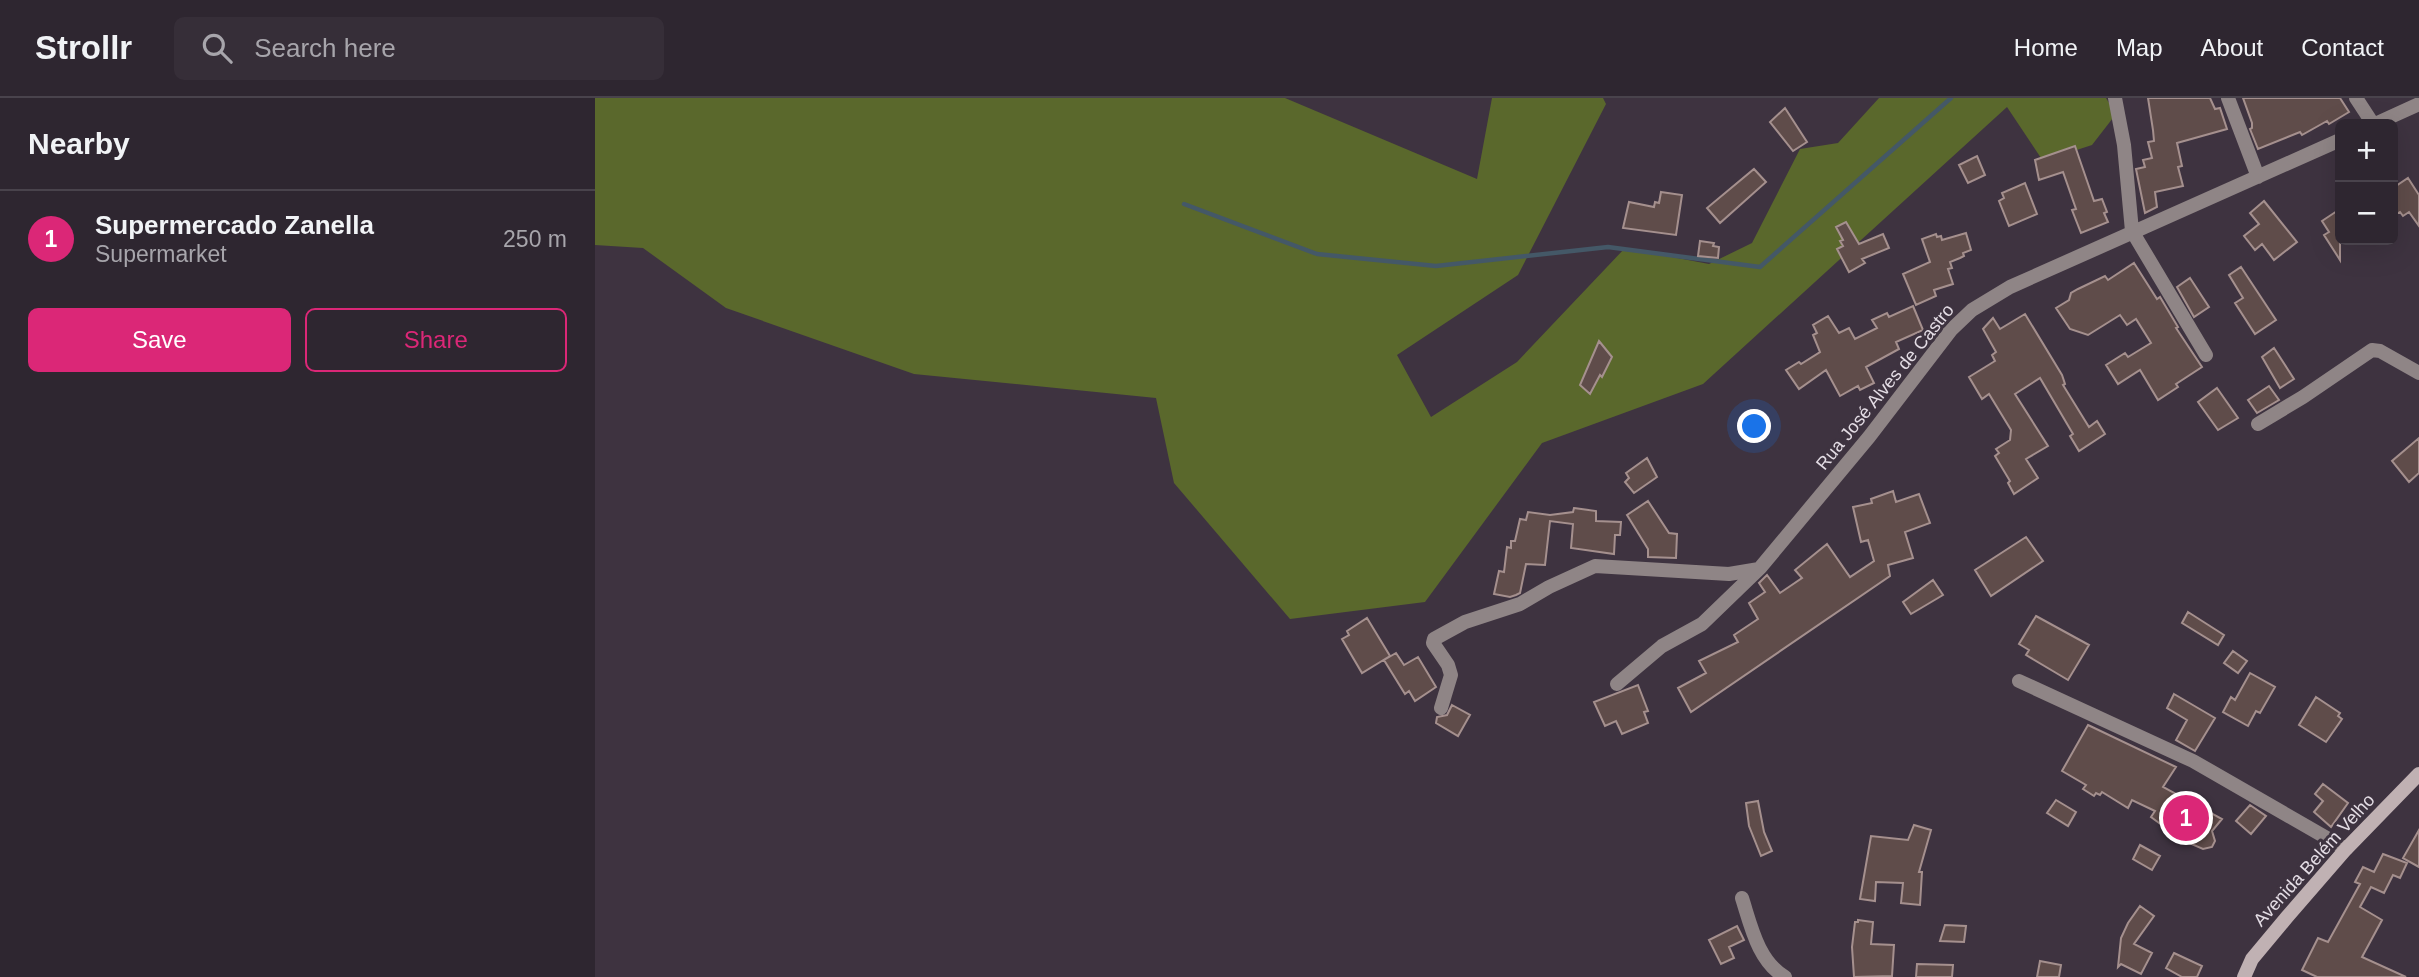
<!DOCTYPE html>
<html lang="en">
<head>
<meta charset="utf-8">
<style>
	:root { --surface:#2e2630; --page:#362e38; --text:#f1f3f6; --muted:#a7a5ab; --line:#49434c; --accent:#db2777 }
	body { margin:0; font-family:Helvetica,sans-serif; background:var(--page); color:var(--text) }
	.controls { position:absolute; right:21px; top:21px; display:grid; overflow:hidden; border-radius:10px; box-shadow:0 7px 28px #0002 }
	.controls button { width:63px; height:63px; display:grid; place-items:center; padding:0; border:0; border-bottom:2px solid var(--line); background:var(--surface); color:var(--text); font:35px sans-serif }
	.you { position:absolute; left:1160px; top:329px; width:24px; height:24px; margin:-18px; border:5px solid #fff; border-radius:50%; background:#1a73e8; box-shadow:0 0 0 10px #1a73e833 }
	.badge { display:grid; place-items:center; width:46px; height:46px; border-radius:50%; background:var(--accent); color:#fff; font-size:23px; font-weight:700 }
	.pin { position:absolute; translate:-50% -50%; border:4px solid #fff; box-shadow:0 2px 7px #0006 }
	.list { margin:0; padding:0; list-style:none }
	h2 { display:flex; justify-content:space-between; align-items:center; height:91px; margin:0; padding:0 28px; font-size:30px }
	h2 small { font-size:23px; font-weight:400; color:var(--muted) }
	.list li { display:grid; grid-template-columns:46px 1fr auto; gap:21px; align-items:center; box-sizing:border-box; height:98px; padding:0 28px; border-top:2px solid var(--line) }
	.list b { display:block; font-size:26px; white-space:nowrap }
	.list p { margin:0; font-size:23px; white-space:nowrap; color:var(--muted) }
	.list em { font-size:23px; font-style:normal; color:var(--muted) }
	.actions { display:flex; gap:14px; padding:21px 28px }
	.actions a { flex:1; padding:16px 0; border:2px solid var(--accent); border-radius:10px; text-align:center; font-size:24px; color:var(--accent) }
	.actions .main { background:var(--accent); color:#fff }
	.icon { flex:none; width:38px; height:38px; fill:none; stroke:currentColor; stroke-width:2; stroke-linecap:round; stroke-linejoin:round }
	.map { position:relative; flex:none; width:1824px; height:879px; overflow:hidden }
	header { display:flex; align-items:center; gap:42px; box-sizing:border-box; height:98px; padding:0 35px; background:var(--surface); border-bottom:2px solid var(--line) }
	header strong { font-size:33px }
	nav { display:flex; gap:38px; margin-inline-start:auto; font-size:24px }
	.search { width:490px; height:63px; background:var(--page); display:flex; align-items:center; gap:18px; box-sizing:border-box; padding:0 24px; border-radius:10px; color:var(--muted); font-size:26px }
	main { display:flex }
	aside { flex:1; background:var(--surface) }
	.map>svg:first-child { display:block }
	.forest { fill:#5a682c }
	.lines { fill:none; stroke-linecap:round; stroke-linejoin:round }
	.stream { stroke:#445867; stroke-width:4.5 }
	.building { fill:#5f4c4a; stroke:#a5908e; stroke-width:2 }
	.minor { stroke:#8f8586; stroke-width:14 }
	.secondary { stroke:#c0b1b3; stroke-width:14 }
	.labels { text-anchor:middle; stroke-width:6; stroke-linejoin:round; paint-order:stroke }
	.street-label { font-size:18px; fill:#e4dde5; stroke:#3e3340 }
</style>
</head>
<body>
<header>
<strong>Strollr</strong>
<div class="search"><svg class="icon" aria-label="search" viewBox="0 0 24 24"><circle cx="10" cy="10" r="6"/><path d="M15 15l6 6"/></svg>Search here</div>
<nav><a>Home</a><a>Map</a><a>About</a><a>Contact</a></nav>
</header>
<main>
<aside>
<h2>Nearby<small></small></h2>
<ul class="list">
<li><span class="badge">1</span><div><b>Supermercado Zanella</b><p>Supermarket</p></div><em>250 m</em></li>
</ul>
<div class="actions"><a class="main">Save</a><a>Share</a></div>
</aside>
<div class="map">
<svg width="1824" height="879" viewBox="0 0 1824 879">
	<rect width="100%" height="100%" fill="#3e3340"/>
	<path class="forest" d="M 0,0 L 690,0 L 882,81 L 897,0 L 1008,0 L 1011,6 L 923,177 L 802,257 L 836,319 L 922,264 L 1030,150 L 1114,166 L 1157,145 L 1205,51 L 1243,45 L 1284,0 L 1511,0 L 1521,16 L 1497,47 L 1448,63 L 1412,9 L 1108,286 L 947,345 L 830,504 L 695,521 L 579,385 L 561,300 L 319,276 L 131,210 L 48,150 L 0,147 Z"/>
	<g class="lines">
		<path class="stream" d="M 589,106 L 722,156 L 841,168 L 1013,149 L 1165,169 L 1356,0"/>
	</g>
	<path class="building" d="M 1553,0 L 1615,0 L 1620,11 L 1625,10 L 1632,31 L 1582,45 L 1587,68 L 1583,69 L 1588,88 L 1560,94 L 1562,109 L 1550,115 L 1541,71 L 1550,69 L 1548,62 L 1557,60 L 1553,44 L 1559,43 L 1558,32 Z
		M 1648,0 L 1745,0 L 1754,14 L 1734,26 L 1732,23 L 1707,37 L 1705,34 L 1663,51 L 1655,31 L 1657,30 L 1657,25 Z
		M 1190,10 L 1212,44 L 1198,53 L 1175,24 Z
		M 1480,48 L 1499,103 L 1507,101 L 1512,114 L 1509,115 L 1513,124 L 1486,135 L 1477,112 L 1481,111 L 1468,74 L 1444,82 L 1440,62 Z
		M 1382,58 L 1390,77 L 1373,85 L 1364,67 Z
		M 1159,71 L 1171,84 L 1125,125 L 1112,110 Z
		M 1813,80 L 1824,97 L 1824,128 L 1814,114 L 1808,118 L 1805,114 L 1798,118 L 1798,90 Z
		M 1430,85 L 1442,116 L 1414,128 L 1404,103 L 1409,100 L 1407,95 Z
		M 1066,94 L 1087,97 L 1081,137 L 1028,130 L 1034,104 L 1059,109 L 1060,104 L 1064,105 Z
		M 1669,103 L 1702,144 L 1679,162 L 1667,146 L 1660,152 L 1649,138 L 1664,126 L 1655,115 Z
		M 1745,111 L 1745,162 L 1729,137 L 1734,134 L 1727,123 Z
		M 1251,124 L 1264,146 L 1288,136 L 1294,150 L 1267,161 L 1270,165 L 1254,174 L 1242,151 L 1248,148 L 1245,143 L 1248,142 L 1241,129 Z
		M 1371,135 L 1376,152 L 1368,155 L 1369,158 L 1365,160 L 1355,164 L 1357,170 L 1353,171 L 1358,186 L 1339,192 L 1341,198 L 1321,207 L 1308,176 L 1335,164 L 1327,141 L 1341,136 L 1342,139 L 1346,138 L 1347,142 Z
		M 1105,143 L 1119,145 L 1118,148 L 1124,149 L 1123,160 L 1103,158 Z
		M 1539,165 L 1562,201 L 1565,199 L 1583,229 L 1581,230 L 1607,269 L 1581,286 L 1583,289 L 1563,302 L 1545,272 L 1523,286 L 1511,267 L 1530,255 L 1533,259 L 1556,245 L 1541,221 L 1532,227 L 1525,217 L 1493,237 L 1475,231 L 1461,210 L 1474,202 L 1476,195 L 1483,191 L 1510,178 L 1513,182 Z
		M 1646,169 L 1681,222 L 1660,236 L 1640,205 L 1648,200 L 1634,177 Z
		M 1595,180 L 1614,209 L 1599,219 L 1582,189 Z
		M 1318,208 L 1328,232 L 1301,244 L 1304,251 L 1271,269 L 1279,285 L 1265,292 L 1263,288 L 1245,298 L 1231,272 L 1204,291 L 1191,272 L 1204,264 L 1206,266 L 1225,254 L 1218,237 L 1222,235 L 1218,227 L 1233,218 L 1244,235 L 1254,230 L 1260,241 L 1282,230 L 1277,222 L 1292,215 L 1294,219 Z
		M 1430,216 L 1467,277 L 1470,286 L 1468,287 L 1494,329 L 1502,323 L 1510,336 L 1484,353 L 1475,338 L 1478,336 L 1445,280 L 1420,296 L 1453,348 L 1431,361 L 1443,380 L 1419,396 L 1413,385 L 1415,383 L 1400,358 L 1404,355 L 1401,351 L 1415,342 L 1416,332 L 1394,296 L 1387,301 L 1374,279 L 1400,263 L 1397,257 L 1401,254 L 1388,231 L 1398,220 L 1405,231 Z
		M 1004,243 L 1017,259 L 1007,279 L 1005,277 L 995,296 L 985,287 Z
		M 1679,250 L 1699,281 L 1685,290 L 1667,259 Z
		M 1674,288 L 1684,302 L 1662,315 L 1653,302 Z
		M 1622,290 L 1643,320 L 1623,332 L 1603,304 Z
		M 1824,340 L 1824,375 L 1814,384 L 1797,363 Z
		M 1052,360 L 1062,379 L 1039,395 L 1030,384 L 1034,380 L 1031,375 Z
		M 1298,393 L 1301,404 L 1324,396 L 1335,425 L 1310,434 L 1318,460 L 1293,467 L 1295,478 L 1096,614 L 1083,590 L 1111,575 L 1104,563 L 1143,544 L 1139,537 L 1163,521 L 1154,505 L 1170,494 L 1164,485 L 1172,477 L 1185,495 L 1207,480 L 1200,472 L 1232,446 L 1255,479 L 1279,463 L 1273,442 L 1266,444 L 1258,409 L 1277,405 L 1276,401 Z
		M 1053,403 L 1074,435 L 1082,436 L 1081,460 L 1053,459 L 1053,451 L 1032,417 Z
		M 979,410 L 1001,413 L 1001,423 L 1026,424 L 1025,437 L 1020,437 L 1019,456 L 976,450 L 978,426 L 955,423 L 950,467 L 931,466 L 925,495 L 921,497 L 915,499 L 899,496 L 904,473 L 909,474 L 912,449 L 916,450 L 916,443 L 920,443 L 925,421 L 931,422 L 933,414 L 955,417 L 978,414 Z
		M 1431,439 L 1448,463 L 1396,498 L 1380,472 Z
		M 1338,482 L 1348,497 L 1316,516 L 1308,504 Z
		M 1593,514 L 1629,537 L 1623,547 L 1587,525 Z
		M 1441,518 L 1494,547 L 1473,582 L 1431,557 L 1434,552 L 1424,546 Z
		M 772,520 L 795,558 L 767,575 L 747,541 L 754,537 L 752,533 Z
		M 1638,553 L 1652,563 L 1643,575 L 1629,565 Z
		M 801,555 L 809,567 L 823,559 L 841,589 L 820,603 L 814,593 L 810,596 L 789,562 Z
		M 1655,575 L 1680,589 L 1665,615 L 1661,613 L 1653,628 L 1628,614 L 1636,599 L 1640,602 Z
		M 1043,587 L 1053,613 L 1049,614 L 1053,625 L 1027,636 L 1021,623 L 1010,628 L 999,604 Z
		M 1579,596 L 1620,620 L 1600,653 L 1581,642 L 1592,622 L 1572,610 Z
		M 1721,599 L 1745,615 L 1743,618 L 1747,621 L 1731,644 L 1704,627 Z
		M 857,607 L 875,617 L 863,638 L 841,625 L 842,619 L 852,617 Z
		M 1493,627 L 1581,669 L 1568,689 L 1627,721 L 1617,733 L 1620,743 L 1617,749 L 1608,751 L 1587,742 L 1556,719 L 1560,713 L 1537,702 L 1533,710 L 1507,694 L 1505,697 L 1501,695 L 1499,698 L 1488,691 L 1491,687 L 1467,673 Z
		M 1728,686 L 1753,705 L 1736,729 L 1719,714 L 1728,703 L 1720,696 Z
		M 1461,702 L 1481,714 L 1473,728 L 1452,715 Z
		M 1163,703 L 1169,734 L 1177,753 L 1166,758 L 1154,728 L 1151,705 Z
		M 1655,707 L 1671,718 L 1656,736 L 1641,723 Z
		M 1319,727 L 1336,732 L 1324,774 L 1327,774 L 1325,807 L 1306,805 L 1308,785 L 1281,784 L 1280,803 L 1265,801 L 1276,738 L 1313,742 Z
		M 1824,732 L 1824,769 L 1808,760 Z
		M 1545,747 L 1565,758 L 1557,772 L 1538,761 Z
		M 1788,756 L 1812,765 L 1805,780 L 1798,777 L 1789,795 L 1776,789 L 1765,809 L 1787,822 L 1767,859 L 1811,879 L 1722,879 L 1707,872 L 1723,840 L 1733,844 L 1765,786 L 1760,784 L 1768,769 L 1779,774 Z
		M 1545,808 L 1559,818 L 1539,846 L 1557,855 L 1546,876 L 1526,866 L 1523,869 L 1526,840 L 1533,825 Z
		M 1263,822 L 1278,824 L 1276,846 L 1299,847 L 1297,878 L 1259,879 L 1257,849 L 1260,824 L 1263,824 Z
		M 1350,827 L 1371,828 L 1369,844 L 1345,843 Z
		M 1142,828 L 1149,842 L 1134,849 L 1139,860 L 1126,866 L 1114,842 Z
		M 1579,855 L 1607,868 L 1602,879 L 1587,879 L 1571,870 Z
		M 1445,863 L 1466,867 L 1464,879 L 1442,879 Z
		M 1322,866 L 1358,867 L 1357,879 L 1321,879 Z"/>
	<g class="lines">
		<path class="minor" d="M 1520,0 L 1529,47 L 1537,133 L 1611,257
			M 1633,0 L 1663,79
			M 1761,0 L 1778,26
			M 1780,26 L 1824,6
			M 1663,326 L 1708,299 L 1777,252 L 1785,253 L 1824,275
			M 1424,583 L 1598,663 L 1751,751
			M 1022,586 L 1067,548 L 1107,526 L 1165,470 L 1274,339 L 1356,232 L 1377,212 L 1415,189 L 1745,42
			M 846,610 L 856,577 L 853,567 L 838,545 L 839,541 L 870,524 L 925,506 L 954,489 L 1000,468 L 1134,476 L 1164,471
			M 1147,800 C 1156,828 1163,863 1190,879"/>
		<path class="secondary" d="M 1649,879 L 1657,861 L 1692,819 L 1751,751 L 1824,676"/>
	</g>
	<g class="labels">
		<g class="street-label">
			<text transform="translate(1290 289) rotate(-51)" y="6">Rua José Alves de Castro</text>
			<text transform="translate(1719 762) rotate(-48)" y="6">Avenida Belém Velho</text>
		</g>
	</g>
</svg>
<div class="controls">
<button>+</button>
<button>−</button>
</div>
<div class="you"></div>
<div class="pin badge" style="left:1591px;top:720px">1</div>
</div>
</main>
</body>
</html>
